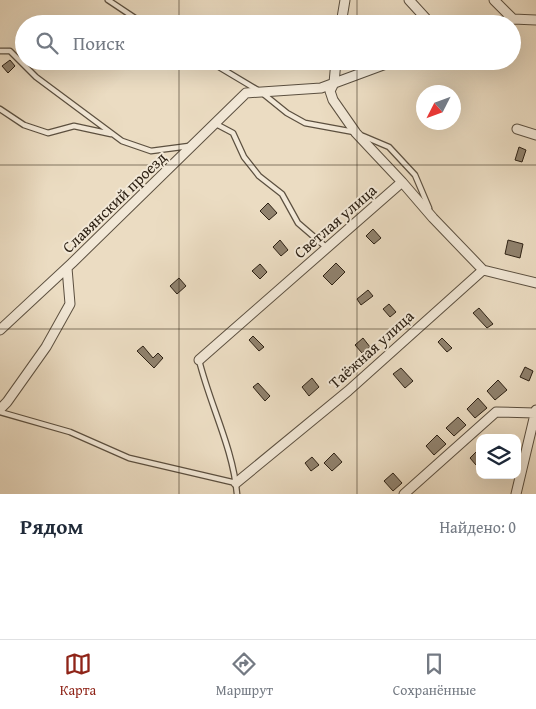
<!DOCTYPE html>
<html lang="ru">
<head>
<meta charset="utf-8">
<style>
	:root { --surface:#fff; --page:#f2f2f3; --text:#1f2937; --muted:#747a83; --line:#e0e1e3; --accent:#8f2418 }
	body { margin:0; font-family:"Gentium Book Plus",serif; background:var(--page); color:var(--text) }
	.controls { position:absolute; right:15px; bottom:15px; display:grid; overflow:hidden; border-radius:10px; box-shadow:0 5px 20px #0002 }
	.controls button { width:45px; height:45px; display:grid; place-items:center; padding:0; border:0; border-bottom:1px solid var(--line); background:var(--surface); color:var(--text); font:25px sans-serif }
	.compass { position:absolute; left:416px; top:85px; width:45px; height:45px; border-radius:50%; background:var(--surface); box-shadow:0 5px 20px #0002; rotate:228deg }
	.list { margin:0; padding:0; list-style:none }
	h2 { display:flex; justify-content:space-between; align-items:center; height:65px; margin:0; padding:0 20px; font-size:21px }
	h2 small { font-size:16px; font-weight:400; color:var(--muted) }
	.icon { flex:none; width:28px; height:28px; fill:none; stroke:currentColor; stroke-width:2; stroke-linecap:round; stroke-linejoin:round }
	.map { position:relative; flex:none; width:536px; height:494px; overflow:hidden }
	.search { position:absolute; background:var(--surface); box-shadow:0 5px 20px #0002; left:15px; right:15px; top:15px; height:55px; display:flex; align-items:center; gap:12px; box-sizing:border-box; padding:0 18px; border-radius:28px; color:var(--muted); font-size:19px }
	.sheet { height:145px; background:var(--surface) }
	nav { display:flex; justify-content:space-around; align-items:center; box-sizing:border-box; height:70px; border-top:1px solid var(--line); background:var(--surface); font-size:14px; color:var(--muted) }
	nav a { display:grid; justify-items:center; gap:2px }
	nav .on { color:var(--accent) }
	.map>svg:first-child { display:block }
	.building { fill:#90826e; stroke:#2d2114 }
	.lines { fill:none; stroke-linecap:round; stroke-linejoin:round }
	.lane-casing { stroke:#5c5040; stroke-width:7 }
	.street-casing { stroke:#5c5040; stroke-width:11 }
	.lane { stroke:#f2e8d7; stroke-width:4.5 }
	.street { stroke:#f2e8d7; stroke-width:9 }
	.grid { fill:none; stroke:#2d2114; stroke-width:1; stroke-opacity:0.55 }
	.labels { text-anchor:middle; stroke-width:4; stroke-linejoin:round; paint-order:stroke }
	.street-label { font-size:16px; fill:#2d2114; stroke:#f2e8d7 }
</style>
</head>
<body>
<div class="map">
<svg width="536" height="494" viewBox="0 0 536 494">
	<rect width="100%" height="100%" fill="#ebdcc2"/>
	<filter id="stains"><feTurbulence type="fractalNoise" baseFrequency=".004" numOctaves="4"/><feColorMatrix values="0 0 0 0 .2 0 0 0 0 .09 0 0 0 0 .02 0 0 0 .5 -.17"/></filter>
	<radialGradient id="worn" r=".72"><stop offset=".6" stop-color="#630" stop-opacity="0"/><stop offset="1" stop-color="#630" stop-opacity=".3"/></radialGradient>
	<path class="building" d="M 10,60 L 15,66 L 8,73 L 2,66 Z
		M 519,147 L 526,150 L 522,162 L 515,160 Z
		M 268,203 L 277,213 L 269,220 L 260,211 Z
		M 373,229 L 381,238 L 374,244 L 366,236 Z
		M 280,240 L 288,250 L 281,256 L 273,247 Z
		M 508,240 L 523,244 L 520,258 L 505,254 Z
		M 336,263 L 345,272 L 332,285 L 323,276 Z
		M 260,264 L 267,272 L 260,279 L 252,271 Z
		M 179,278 L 186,286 L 177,294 L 170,286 Z
		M 368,290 L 373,296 L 361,305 L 357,299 Z
		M 389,304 L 396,312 L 390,317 L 383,309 Z
		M 479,308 L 493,324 L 487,328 L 473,313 Z
		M 253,336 L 264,347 L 259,351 L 249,340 Z
		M 363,338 L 370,347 L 362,353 L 355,345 Z
		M 442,338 L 452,348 L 447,352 L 438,342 Z
		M 143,346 L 153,358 L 158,353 L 163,358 L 154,368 L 137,351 Z
		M 525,367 L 533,371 L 529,381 L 520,377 Z
		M 401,368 L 413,381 L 405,388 L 393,374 Z
		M 312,378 L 319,387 L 309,396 L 302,387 Z
		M 498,380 L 507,390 L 495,400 L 487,391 Z
		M 258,383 L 270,396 L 265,401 L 253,387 Z
		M 478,398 L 487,408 L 475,418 L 467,409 Z
		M 458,417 L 466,425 L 454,436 L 446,428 Z
		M 437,435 L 446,444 L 434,455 L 426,446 Z
		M 480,448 L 480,462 L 476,465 L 470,458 Z
		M 334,453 L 342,462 L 332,471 L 324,463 Z
		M 312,457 L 319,465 L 311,471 L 305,463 Z
		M 393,473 L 402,483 L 393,491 L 384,481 Z"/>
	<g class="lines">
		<g class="lane-casing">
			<path id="lane" d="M 108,0 L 144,24
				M 0,51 L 10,51 L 36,77 L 122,141 L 151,151 L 189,146
				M 209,61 L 261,92 L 287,113 L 305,123 L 354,132
				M 0,109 L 24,125 L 48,133 L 74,126 L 111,134
				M 216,124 L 233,133 L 244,157 L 259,176 L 282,194 L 298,223 L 327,248
				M 363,136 L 389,147 L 415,175 L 429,208
				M 199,360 C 210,405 233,448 237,494
				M 0,412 L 70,432 L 129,458 L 236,483"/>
		</g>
		<g class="street-casing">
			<path id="street" d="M 409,0 L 431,24
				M 494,0 L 513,19
				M 341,24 L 345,0
				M 494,24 L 513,19 L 536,20
				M 336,61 L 334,83 L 330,91 L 333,100 L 356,133 L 402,182
				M 517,129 L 536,135
				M 0,330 L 72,263 L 246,93 L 321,88 L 394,61
				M 199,360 L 402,182 L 433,218 L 483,270
				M 0,409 L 7,402 L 46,347 L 70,304 L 67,268
				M 236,483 L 348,391 L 483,270 L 536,283
				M 404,494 L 496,412 L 535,413
				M 516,494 L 536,410"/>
		</g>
		<use href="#lane" class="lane"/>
		<use href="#street" class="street"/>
	</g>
	<path class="grid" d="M 179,0 L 179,24M 357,0 L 357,24M 179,61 L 179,494M 357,61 L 357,494M 0,165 L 536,165M 0,329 L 536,329"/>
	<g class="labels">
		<g class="street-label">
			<text transform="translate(114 202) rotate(-44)" y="6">Славянский проезд</text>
			<text transform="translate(335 221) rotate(-41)" y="6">Светлая улица</text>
			<text transform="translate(371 349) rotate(-42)" y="6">Таёжная улица</text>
		</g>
	</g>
	<rect width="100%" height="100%" filter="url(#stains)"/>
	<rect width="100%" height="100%" fill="url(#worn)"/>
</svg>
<div class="controls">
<button><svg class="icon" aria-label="layers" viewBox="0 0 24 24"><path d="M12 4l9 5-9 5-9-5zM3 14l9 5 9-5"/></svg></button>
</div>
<svg class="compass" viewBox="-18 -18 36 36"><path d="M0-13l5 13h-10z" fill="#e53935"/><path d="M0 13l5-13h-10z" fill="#747a83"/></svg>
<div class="search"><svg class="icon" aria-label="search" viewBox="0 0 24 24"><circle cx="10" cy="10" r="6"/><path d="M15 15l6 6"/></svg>Поиск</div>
</div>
<section class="sheet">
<h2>Рядом<small>Найдено: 0</small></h2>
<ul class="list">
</ul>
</section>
<nav>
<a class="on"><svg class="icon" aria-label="map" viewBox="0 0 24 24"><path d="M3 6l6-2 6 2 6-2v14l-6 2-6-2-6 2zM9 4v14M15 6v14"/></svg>Карта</a>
<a><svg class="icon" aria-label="directions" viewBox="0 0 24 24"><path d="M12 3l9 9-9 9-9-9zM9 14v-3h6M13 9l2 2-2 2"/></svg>Маршрут</a>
<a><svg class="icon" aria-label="saved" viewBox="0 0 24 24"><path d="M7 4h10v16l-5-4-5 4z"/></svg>Сохранённые</a>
</nav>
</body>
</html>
